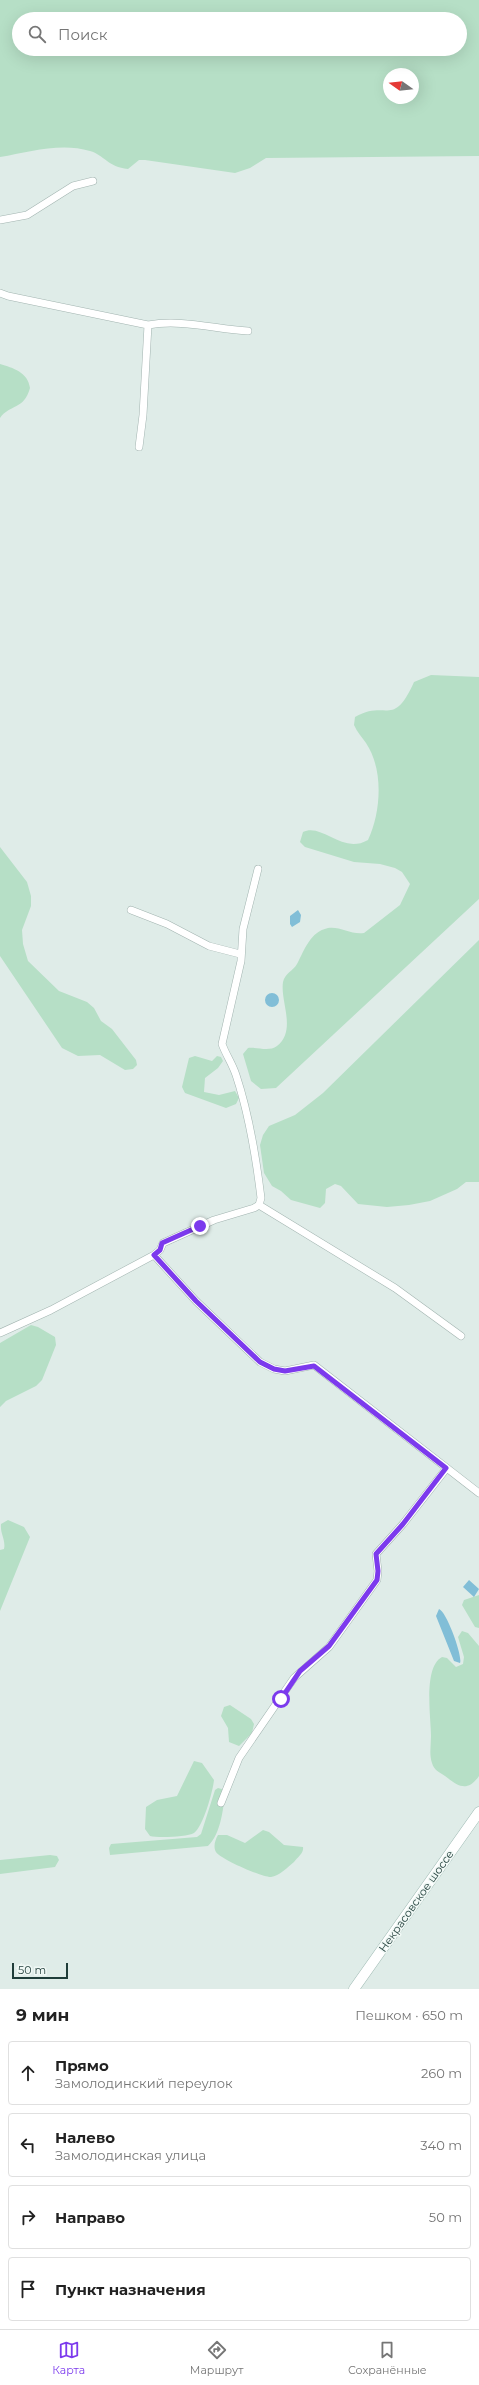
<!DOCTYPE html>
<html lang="ru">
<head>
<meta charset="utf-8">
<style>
	:root { --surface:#fff; --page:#f2f2f2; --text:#222; --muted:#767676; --line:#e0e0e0; --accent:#7c3aed }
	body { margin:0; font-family:Montserrat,sans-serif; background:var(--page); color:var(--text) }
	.compass { position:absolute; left:383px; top:68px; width:36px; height:36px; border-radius:50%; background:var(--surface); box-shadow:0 4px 16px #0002; rotate:285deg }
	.scale { position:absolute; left:12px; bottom:10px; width:56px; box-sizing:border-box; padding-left:4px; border:2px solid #1f3d39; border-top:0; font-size:11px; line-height:14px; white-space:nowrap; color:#1f3d39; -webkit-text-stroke:3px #f0f8f5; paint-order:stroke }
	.stop { position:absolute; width:12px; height:12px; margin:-9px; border:3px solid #7c3aed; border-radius:50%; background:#fff }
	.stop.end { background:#7c3aed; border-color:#fff; box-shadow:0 1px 4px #0008 }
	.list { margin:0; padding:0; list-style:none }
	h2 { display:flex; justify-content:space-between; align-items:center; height:52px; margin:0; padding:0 16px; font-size:17px }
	h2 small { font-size:13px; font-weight:400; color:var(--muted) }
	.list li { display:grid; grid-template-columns:26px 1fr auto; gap:12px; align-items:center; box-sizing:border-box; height:64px; margin:0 8px 8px; padding:0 8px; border:1px solid var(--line); border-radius:4px }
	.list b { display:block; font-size:15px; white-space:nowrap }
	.list p { margin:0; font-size:13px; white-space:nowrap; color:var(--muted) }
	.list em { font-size:13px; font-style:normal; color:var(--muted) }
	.icon { flex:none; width:22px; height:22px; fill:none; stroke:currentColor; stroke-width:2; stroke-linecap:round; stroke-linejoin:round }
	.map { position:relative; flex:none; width:479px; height:1989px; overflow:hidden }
	.search { position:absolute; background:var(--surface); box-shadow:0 4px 16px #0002; left:12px; right:12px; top:12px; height:44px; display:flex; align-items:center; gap:10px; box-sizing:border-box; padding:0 14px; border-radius:22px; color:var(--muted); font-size:15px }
	.sheet { height:340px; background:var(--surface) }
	nav { display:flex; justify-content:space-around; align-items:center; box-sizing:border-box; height:56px; border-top:1px solid var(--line); background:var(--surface); font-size:11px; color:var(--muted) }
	nav a { display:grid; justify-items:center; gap:2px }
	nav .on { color:var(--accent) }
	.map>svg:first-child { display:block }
	.green { fill:#b6dfc6; fill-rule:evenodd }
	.water { fill:#81bed7 }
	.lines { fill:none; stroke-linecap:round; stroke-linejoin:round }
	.street-casing { stroke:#a2b4b0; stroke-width:8 }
	.secondary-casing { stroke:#9db9b2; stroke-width:11 }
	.street { stroke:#fff; stroke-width:7 }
	.secondary { stroke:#fff; stroke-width:10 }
	.route { stroke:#7c3aed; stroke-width:5 }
	.labels { text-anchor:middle; stroke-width:3; stroke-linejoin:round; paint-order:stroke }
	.street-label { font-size:11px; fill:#1f3d39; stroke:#f0f8f5 }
</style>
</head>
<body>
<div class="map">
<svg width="479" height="1989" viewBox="0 0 479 1989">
	<rect width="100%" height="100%" fill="#dfece8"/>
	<path class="green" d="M 0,0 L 479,0 L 479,156 L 266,158 L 250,168 L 235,173 L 145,160 L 139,160 L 128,169 C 108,167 104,155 90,151 C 61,142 29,152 0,157 ZM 19,19 L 460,19 L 460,49 L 19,49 ZM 389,74 L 413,74 L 413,98 L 389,98 Z
		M 0,364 C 13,368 28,372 30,388 C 24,410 10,404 0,418 Z
		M 431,675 L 479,677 L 479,899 L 276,1088 L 261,1089 L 251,1081 L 243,1054 L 248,1048 C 257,1047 269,1052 277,1046 C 297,1030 280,1002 283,982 C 285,973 293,971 297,964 C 305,949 310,932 328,928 C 340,926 351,935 364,933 L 400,905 L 410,884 L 402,872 L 395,868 L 380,864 L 354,862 L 305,847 L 300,842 L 303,832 C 323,823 342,855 368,840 C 381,812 384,770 366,743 C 362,737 357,732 354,725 L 355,717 C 387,699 393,729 414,682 Z
		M 0,847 L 27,882 L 31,896 L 31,906 L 22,930 L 23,944 L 28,961 L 59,991 L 87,1002 L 94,1008 L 101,1021 L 112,1029 L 136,1060 L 137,1065 L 133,1069 L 125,1070 L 100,1055 L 78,1056 L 62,1048 L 0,956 Z
		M 479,940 L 479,1182 L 466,1182 L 457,1189 L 430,1201 L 409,1205 L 387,1207 L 358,1204 L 341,1186 L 335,1184 L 326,1189 L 325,1203 L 320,1208 L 291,1200 L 281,1191 L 272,1186 L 264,1173 L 260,1145 L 263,1135 L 269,1126 L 295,1115 L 323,1093 Z
		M 195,1056 L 212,1061 L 217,1056 L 221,1057 L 223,1061 L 218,1068 L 205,1078 L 204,1092 L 219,1095 L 235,1091 L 239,1098 L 236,1104 L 226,1108 L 185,1093 L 182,1087 L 189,1058 Z
		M 31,1325 L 38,1327 L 55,1337 L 56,1345 L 42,1380 L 36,1386 L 6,1401 L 0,1407 L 0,1343 Z
		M 8,1520 L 24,1527 L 30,1537 L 0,1611 L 0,1550 L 4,1549 C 6,1540 0,1534 1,1524 Z
		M 479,1595 L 479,1628 L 475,1627 L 462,1605 L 464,1600 Z
		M 462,1631 L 468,1633 L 479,1646 L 479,1776 C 467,1793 458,1786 445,1776 C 439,1772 434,1770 432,1763 C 429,1754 431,1745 431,1736 C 431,1718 423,1667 442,1657 L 447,1658 L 456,1667 L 463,1664 L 464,1657 L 458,1637 Z
		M 230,1705 L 251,1719 L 254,1724 L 252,1733 L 239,1746 L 229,1742 L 228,1728 L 221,1716 L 224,1707 Z
		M 194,1761 L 202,1763 L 214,1780 C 213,1791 203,1827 194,1833 C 187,1837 158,1838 150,1836 L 145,1829 L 146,1807 L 157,1800 L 177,1796 Z
		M 218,1788 L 225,1790 C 224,1806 221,1834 208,1846 L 110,1855 L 109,1848 L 111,1844 L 197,1837 L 201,1834 L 215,1790 Z
		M 263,1830 L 269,1832 L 284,1845 L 303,1847 C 304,1853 298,1857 294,1862 C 288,1867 279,1876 271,1877 C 264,1878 220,1859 216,1852 C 213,1847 215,1840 218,1835 L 227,1835 L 245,1843 Z
		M 50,1855 L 57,1856 L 59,1860 L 55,1867 L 0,1874 L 0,1860 Z"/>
	<path class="water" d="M 298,910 L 301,915 L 300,922 L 292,927 L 290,924 L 290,916 Z
		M265 1000a7 7 0 1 1 14 0a7 7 0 1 1-14 0Z
		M 469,1580 L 479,1589 L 474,1597 L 463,1587 Z
		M 439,1609 C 447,1612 463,1657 460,1663 L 454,1661 L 436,1616 Z"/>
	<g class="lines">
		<g class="street-casing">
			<path id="street" d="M 0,220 L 27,215 L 73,186 L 93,181
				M 0,293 L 8,296 L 148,325 C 181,319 215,329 248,331
				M 139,447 L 143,415 L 148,325
				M 131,910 L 167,924 L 209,946 L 240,954
				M 259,1205 L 395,1288 L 461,1336
				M 154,1255 L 160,1250 L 163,1243 L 214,1220 L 254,1208 L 259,1205 L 261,1198 C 256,1157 249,1114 236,1075 C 232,1063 226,1055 222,1044 L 241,961 L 243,929 L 258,869
				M 0,1333 L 51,1310 L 154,1255 L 196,1301 L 260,1362 L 274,1369 L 285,1371 L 314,1365 L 479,1493
				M 221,1803 L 239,1758 L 294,1678 L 329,1647 L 377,1580 L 378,1571 L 376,1554 L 403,1524 L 446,1469"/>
		</g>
		<g class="secondary-casing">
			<path id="secondary" d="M 354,1989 L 479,1812"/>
		</g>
		<use href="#street" class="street"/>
		<use href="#secondary" class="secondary"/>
	</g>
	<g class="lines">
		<path class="route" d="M 200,1226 L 162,1243 L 160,1250 L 154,1255 L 196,1301 L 260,1362 L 274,1369 L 285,1371 L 314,1366 L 446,1468 L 403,1524 L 376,1554 L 378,1571 L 377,1580 L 329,1646 L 300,1671 L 281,1699"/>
	</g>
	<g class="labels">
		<g class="street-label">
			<text transform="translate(416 1901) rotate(-55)" y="4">Некрасовское шоссе</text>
		</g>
	</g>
</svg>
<svg class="compass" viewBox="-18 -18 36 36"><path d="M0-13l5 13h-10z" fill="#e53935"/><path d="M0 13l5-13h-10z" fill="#767676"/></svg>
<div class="scale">50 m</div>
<div class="stop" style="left:281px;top:1699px"></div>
<div class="stop end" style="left:200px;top:1226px"></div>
<div class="search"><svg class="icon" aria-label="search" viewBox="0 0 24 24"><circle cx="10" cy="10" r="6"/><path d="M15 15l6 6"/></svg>Поиск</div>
</div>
<section class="sheet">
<h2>9 мин<small>Пешком · 650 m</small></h2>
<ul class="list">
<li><svg class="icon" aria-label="ahead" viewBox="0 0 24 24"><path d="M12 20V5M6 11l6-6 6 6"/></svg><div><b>Прямо</b><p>Замолодинский переулок</p></div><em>260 m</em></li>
<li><svg class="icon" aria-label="left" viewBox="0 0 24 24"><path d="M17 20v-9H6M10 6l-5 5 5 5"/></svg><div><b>Налево</b><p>Замолодинская улица</p></div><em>340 m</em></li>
<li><svg class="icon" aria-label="right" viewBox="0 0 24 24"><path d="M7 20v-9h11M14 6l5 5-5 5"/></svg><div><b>Направо</b></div><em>50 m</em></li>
<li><svg class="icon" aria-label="arrive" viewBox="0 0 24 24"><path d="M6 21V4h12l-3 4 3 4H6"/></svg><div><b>Пункт назначения</b></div></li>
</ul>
</section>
<nav>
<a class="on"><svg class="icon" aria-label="map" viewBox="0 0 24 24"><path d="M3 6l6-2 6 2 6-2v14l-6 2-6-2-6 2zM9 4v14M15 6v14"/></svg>Карта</a>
<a><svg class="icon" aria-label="directions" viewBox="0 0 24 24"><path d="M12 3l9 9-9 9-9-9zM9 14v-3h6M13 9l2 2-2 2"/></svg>Маршрут</a>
<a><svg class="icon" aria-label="saved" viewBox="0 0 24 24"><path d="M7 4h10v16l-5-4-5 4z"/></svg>Сохранённые</a>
</nav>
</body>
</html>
